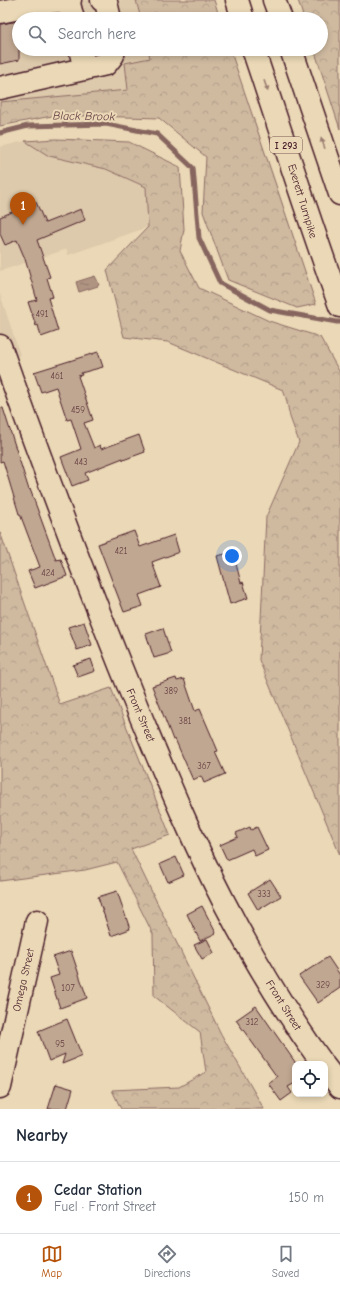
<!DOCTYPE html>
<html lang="en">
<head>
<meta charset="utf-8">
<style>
	:root { --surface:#fff; --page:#f6f6f7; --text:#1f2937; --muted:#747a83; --line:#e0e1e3; --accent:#b45309 }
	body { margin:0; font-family:"Comic Neue",sans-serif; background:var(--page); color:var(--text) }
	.controls { position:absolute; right:12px; bottom:12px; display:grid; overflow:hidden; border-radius:8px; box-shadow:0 2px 6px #0003 }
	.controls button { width:36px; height:36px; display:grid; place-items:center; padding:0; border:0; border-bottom:1px solid var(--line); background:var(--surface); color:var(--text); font:20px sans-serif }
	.you { position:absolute; left:232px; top:556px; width:14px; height:14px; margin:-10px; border:3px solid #fff; border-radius:50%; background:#1a73e8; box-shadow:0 0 0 6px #1a73e833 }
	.badge { display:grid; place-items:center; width:26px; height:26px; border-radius:50%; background:var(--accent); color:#fff; font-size:13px; font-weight:700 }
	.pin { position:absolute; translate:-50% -33px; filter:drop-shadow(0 1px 2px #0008) }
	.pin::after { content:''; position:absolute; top:21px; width:14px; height:12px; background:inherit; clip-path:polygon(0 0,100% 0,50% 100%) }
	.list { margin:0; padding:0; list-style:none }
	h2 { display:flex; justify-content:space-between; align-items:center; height:52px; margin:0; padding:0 16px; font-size:17px }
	h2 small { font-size:13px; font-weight:400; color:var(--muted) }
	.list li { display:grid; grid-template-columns:26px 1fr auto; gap:12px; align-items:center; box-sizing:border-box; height:72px; padding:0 16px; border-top:1px solid var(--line) }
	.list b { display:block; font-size:15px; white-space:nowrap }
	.list p { margin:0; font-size:13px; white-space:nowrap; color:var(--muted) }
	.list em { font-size:13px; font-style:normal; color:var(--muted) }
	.icon { flex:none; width:22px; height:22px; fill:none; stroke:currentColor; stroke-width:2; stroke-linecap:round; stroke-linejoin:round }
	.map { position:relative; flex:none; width:340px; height:1109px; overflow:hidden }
	.search { position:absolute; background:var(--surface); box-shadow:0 2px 6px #0003; left:12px; right:12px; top:12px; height:44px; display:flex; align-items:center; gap:10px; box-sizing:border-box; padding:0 14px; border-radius:22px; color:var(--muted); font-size:15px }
	.sheet { height:124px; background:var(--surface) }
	nav { display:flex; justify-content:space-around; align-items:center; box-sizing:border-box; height:56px; border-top:1px solid var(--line); background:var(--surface); font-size:11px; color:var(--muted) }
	nav a { display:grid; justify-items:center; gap:2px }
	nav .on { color:var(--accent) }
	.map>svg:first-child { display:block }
	.built { fill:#ddc9ab }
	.forest { fill:url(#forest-crowns); stroke:#8c6c66 }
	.water { fill:url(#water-ripples); stroke:#87655f }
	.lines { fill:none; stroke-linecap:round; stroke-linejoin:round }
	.stream { stroke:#87655f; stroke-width:5 }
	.building { fill:#c0a791; stroke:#4a1f2b }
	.minor-casing { stroke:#4a1f2b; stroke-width:25 }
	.major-casing { stroke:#4a1f2b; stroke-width:25 }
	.highway-casing { stroke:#4a1f2b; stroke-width:25 }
	.minor { stroke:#ead8b6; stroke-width:22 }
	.major { stroke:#ead8b6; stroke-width:22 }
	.highway { stroke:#ead8b6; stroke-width:22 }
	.oneway { fill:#9a7c70 }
	.labels { text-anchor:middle; stroke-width:4; stroke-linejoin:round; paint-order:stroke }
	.number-label { font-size:9px; fill:#684144 }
	.shield { fill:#ead8b6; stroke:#7a5655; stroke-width:1 }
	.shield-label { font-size:10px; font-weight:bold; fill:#4a1f2b }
	.street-label { font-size:11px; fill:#4a1f2b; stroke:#ead8b6 }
	.water-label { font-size:12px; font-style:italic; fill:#643c41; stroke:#ead8b6 }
</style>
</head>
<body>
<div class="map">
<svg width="340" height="1109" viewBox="0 0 340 1109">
	<defs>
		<pattern id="forest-crowns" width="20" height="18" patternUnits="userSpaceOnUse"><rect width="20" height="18" fill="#cfbaa0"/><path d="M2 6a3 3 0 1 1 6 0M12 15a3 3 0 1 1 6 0" fill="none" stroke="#b39f8a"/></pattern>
		<pattern id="water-ripples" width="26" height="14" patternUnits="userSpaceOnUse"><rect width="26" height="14" fill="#b09482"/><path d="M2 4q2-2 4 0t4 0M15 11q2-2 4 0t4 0" fill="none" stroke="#91786b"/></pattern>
	</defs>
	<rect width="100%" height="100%" fill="#ead8b6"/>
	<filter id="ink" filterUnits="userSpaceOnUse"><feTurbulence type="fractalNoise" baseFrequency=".025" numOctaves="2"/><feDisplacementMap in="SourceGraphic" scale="8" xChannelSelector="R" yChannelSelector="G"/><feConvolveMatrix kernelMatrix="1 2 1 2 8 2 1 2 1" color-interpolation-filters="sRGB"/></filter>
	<g filter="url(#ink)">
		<path class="built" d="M 0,0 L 136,0 L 141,19 L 19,19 L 19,49 L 148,49 L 150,58 L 129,90 L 0,102 Z
			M 25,141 L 49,156 L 106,169 L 146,187 L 148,227 L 68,255 L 67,249 L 0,271 L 0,147 Z
			M 0,294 L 20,355 L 0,362 Z"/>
		<path class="forest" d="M 136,0 L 214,0 L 220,19 L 141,19 Z
			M 298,0 L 340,0 L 340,129 L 314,49 L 321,49 L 321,19 L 304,19 Z
			M 148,49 L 230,49 L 316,304 L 297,308 L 228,280 L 203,212 L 206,157 L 159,118 L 57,115 L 0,126 L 0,102 L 128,90 L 125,63 L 150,58 Z
			M 56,139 L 129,142 L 180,167 L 184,229 L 180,251 L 199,288 L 269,321 L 320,337 L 339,371 L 340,375 L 340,855 L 259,660 L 266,517 L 299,442 L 290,417 L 286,398 L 283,390 L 168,342 L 124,337 L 107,270 L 148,227 L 146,187 L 106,169 L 49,156 L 25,141 Z
			M 0,532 L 60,705 L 111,688 L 170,835 L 131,849 L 221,1034 L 264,1109 L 121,1109 L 112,1090 L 179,1087 L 206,1072 L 200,1032 L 154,996 L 153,934 L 117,862 L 85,870 L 0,881 Z"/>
		<path class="water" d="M 95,276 L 99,284 L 98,286 L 79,292 L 76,282 Z"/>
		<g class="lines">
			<path class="stream" d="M 0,133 L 28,126 L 106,124 L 157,134 L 193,168 L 199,238 L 220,283 L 270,310 L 337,322 L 340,322"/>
		</g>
		<path class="building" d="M 19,21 L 19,60 L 0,64 L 0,24 Z
			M 36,202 L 45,223 L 81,209 L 85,220 L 37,240 L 50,277 L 47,278 L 53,297 L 48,298 L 58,331 L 41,337 L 38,325 L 36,326 L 28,302 L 37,300 L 25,259 L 17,240 L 5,245 L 0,234 L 0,217 Z
			M 98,352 L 103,367 L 81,373 L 82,375 L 78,376 L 93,420 L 84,423 L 94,448 L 100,445 L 101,449 L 139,435 L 145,452 L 123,460 L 123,458 L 85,473 L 88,480 L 72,486 L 61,457 L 81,449 L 71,419 L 67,420 L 56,387 L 41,392 L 34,372 Z
			M 0,408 L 3,408 L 29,490 L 30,489 L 56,560 L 61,559 L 67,576 L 35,588 L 28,571 L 40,567 L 20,514 L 19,514 L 3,461 L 0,462 Z
			M 134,531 L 140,547 L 174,535 L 179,552 L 152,562 L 161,587 L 139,595 L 143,606 L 124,612 L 98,544 Z
			M 233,552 L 241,583 L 243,582 L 248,598 L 230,604 L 217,556 Z
			M 84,622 L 92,645 L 77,650 L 68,627 Z
			M 163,628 L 171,653 L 154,658 L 146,634 Z
			M 91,659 L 95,671 L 78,677 L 73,665 Z
			M 176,678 L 177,681 L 184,679 L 195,711 L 200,709 L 218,751 L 215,752 L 225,774 L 204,783 L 201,776 L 193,780 L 175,739 L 173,740 L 152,686 Z
			M 250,827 L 251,830 L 257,827 L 268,850 L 255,856 L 252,849 L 227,860 L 220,845 L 238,837 L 236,833 Z
			M 176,857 L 184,875 L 168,882 L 160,864 Z
			M 270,879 L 281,896 L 258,910 L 248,893 Z
			M 117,891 L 130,929 L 111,936 L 98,897 Z
			M 202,906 L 216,933 L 200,941 L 187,914 Z
			M 207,939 L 214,953 L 202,959 L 194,945 Z
			M 71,951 L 87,998 L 60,1008 L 50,978 L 59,975 L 53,957 Z
			M 328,957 L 340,975 L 340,988 L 318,1003 L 299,976 Z
			M 256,1006 L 295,1062 L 295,1083 L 288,1087 L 292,1093 L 281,1101 L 268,1083 L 277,1077 L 236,1020 Z
			M 67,1019 L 82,1056 L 62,1064 L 65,1054 L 49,1061 L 38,1031 Z
			M 56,1084 L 73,1089 L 67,1109 L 48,1109 Z"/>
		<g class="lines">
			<g class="minor-casing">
				<path id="minor" d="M 68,0 L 73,19
					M 102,0 L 106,2 L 110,19
					M 0,12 L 49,2 L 70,0
					M 80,49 L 85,69
					M 0,88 L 106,64 L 113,55 L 114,49
					M 0,1087 L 37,921"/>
			</g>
			<g class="major-casing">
				<path id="major" d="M 0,346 C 44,470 91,595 141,717 C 167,779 193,842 224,902 C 253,958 286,1013 323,1064
					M 325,1067 L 340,1087"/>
			</g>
			<g class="highway-casing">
				<path id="highway" d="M 237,0 L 243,19
					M 274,0 L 281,19
					M 253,49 C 282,135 309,221 340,306
					M 291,49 L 340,194"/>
			</g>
			<use href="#minor" class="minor"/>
			<use href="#major" class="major"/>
			<use href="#highway" class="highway"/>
		</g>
		<defs><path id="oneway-solid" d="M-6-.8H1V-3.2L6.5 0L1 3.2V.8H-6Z"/></defs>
		<g class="oneway">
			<use href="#oneway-solid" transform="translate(266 86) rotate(71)"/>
			<use href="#oneway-solid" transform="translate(323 143) rotate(-109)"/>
		</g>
	</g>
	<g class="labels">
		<g class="number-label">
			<text x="42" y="317">491</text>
			<text x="57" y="379">461</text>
			<text x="78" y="413">459</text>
			<text x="81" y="465">443</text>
			<text x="121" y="554">421</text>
			<text x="48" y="576">424</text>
			<text x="171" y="694">389</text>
			<text x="185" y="724">381</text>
			<text x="204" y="769">367</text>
			<text x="264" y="897">333</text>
			<text x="323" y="988">329</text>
			<text x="68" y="991">107</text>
			<text x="252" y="1025">312</text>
			<text x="60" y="1047">95</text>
		</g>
		<rect class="shield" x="270" y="137" width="32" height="16" rx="3"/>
		<g class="shield-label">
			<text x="286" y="149">I 293</text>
		</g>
		<g class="street-label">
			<text transform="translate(303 201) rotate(73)" y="4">Everett Turnpike</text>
			<text transform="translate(141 715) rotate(67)" y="4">Front Street</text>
			<text transform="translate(23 980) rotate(-77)" y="4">Omega Street</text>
			<text transform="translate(284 1005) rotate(58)" y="4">Front Street</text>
		</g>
		<g class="water-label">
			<text transform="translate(84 116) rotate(1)" y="4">Black Brook</text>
		</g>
	</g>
</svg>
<div class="controls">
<button><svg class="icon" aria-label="locate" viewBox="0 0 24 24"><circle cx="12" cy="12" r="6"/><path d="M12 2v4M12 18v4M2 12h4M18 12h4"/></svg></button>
</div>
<div class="you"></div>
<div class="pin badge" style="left:23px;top:225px">1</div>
<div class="search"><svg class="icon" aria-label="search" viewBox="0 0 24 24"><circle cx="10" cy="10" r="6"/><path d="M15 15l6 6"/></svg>Search here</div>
</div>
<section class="sheet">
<h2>Nearby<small></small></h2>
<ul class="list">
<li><span class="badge">1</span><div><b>Cedar Station</b><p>Fuel · Front Street</p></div><em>150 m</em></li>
</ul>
</section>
<nav>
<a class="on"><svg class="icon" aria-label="map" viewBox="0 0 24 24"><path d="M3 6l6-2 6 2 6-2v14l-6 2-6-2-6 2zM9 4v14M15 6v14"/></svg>Map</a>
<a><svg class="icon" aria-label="directions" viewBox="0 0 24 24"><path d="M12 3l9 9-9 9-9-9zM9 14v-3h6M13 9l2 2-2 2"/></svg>Directions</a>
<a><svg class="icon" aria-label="saved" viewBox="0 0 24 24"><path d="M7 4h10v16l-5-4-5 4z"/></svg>Saved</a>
</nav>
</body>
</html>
